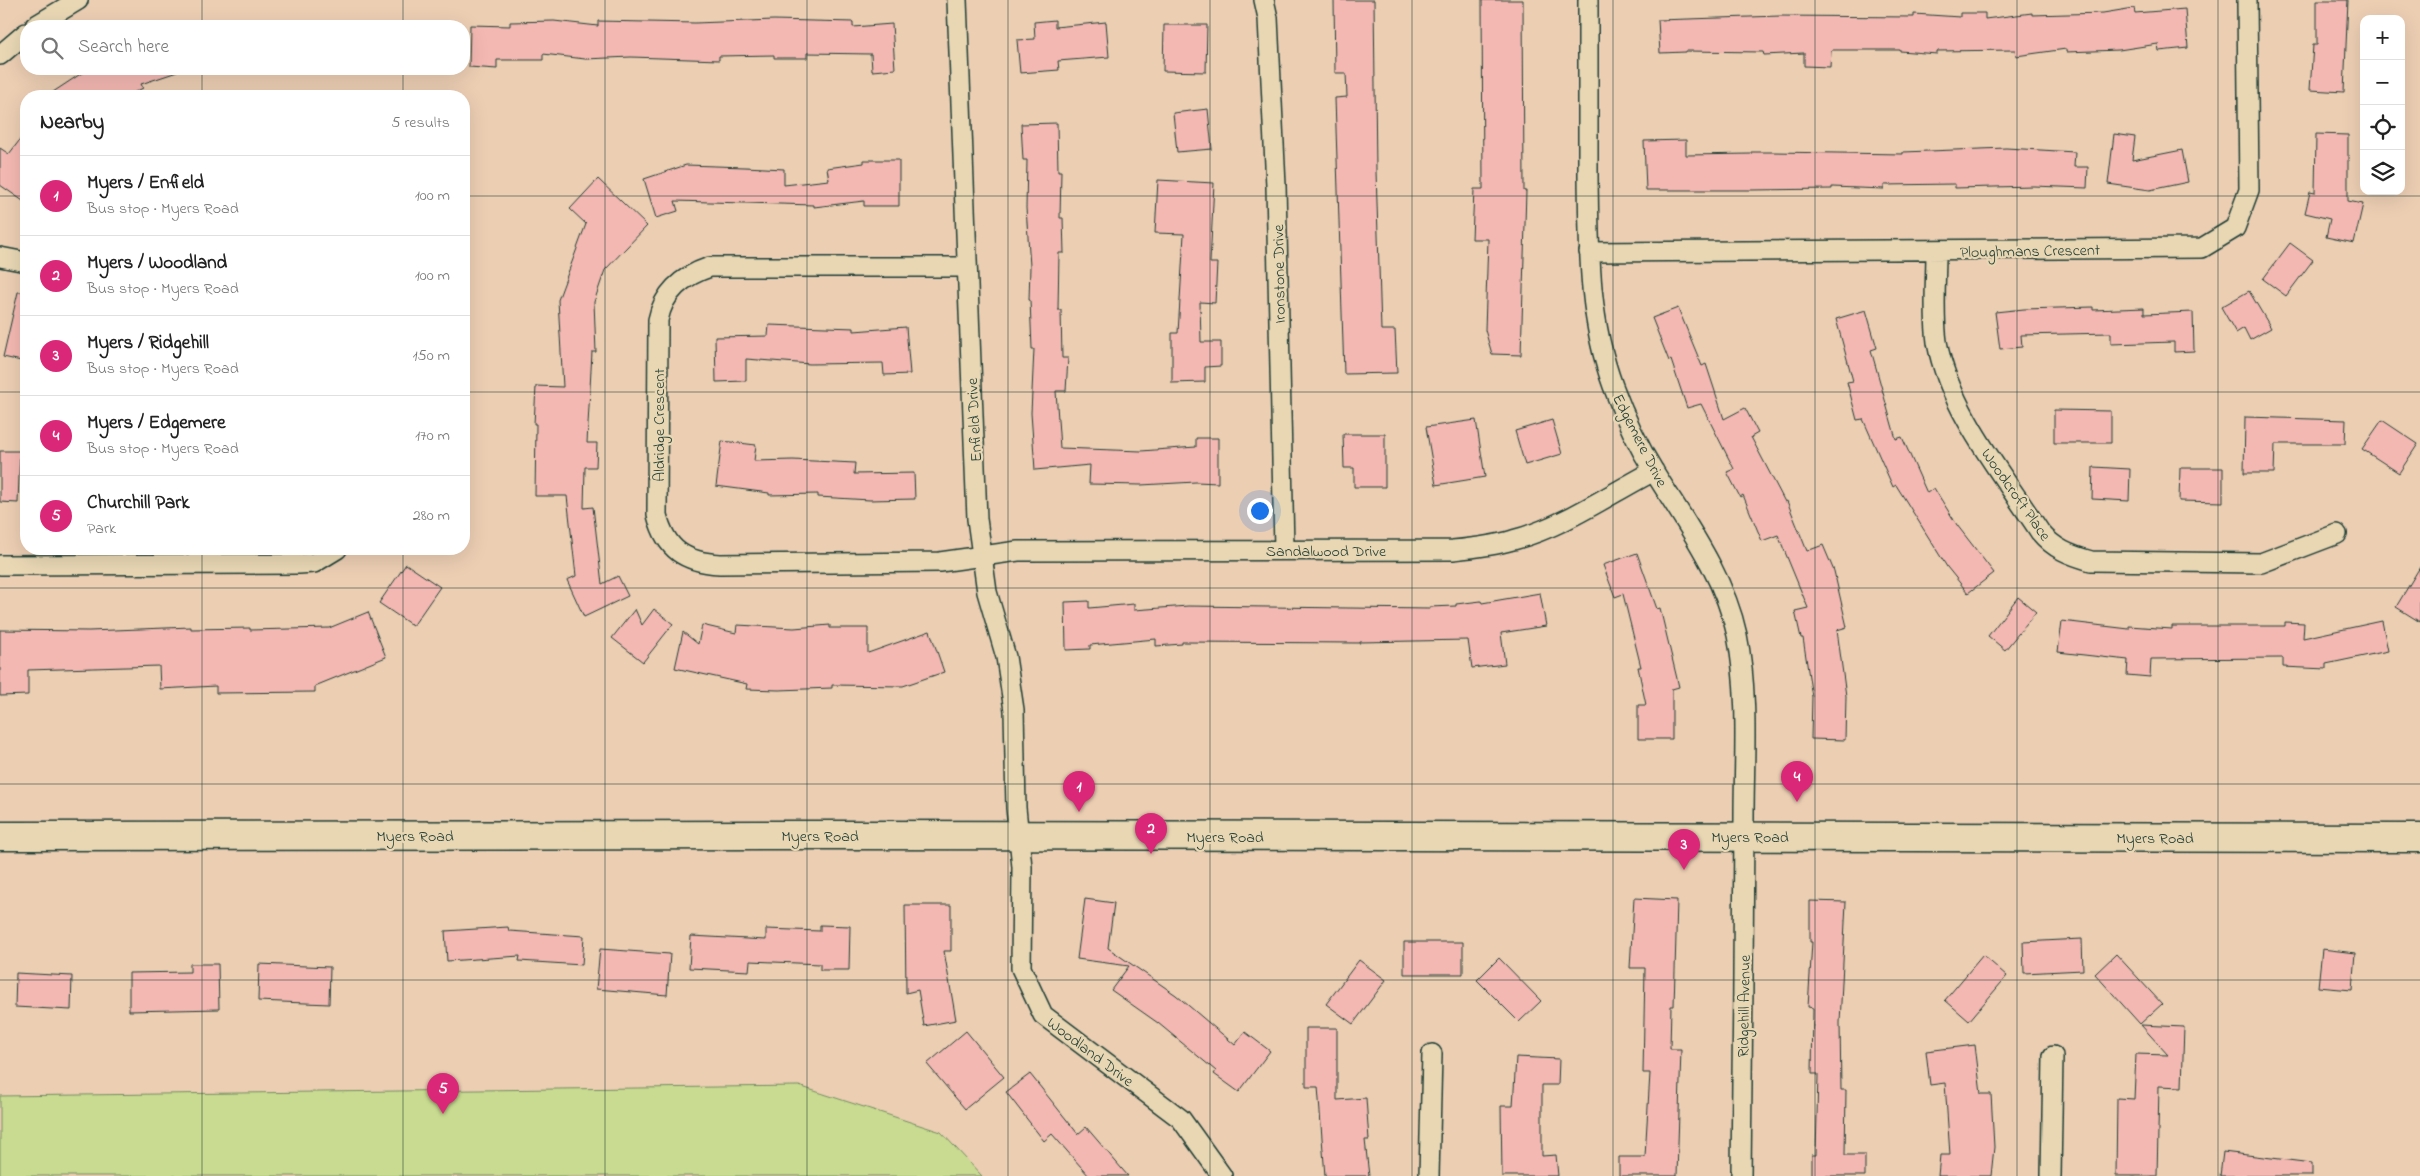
<!DOCTYPE html>
<html lang="en">
<head>
<meta charset="utf-8">
<style>
	:root { --surface:#fff; --page:#f6f6f6; --text:#222; --muted:#767676; --line:#e0e0e0; --accent:#db2777 }
	body { margin:0; font-family:"Indie Flower",sans-serif; background:var(--page); color:var(--text) }
	.controls { position:absolute; right:15px; top:15px; display:grid; overflow:hidden; border-radius:10px; box-shadow:0 5px 20px #0002 }
	.controls button { width:45px; height:45px; display:grid; place-items:center; padding:0; border:0; border-bottom:1px solid var(--line); background:var(--surface); color:var(--text); font:25px sans-serif }
	.you { position:absolute; left:1259px; top:510px; width:18px; height:18px; margin:-12px; border:4px solid #fff; border-radius:50%; background:#1a73e8; box-shadow:0 0 0 8px #1a73e833 }
	.badge { display:grid; place-items:center; width:32px; height:32px; border-radius:50%; background:var(--accent); color:#fff; font-size:16px; font-weight:700 }
	.pin { position:absolute; translate:-50% -41px; filter:drop-shadow(0 1px 2px #0008) }
	.pin::after { content:''; position:absolute; top:26px; width:18px; height:15px; background:inherit; clip-path:polygon(0 0,100% 0,50% 100%) }
	.list { margin:0; padding:0; list-style:none }
	h2 { display:flex; justify-content:space-between; align-items:center; height:65px; margin:0; padding:0 20px; font-size:21px }
	h2 small { font-size:16px; font-weight:400; color:var(--muted) }
	.list li { display:grid; grid-template-columns:32px 1fr auto; gap:15px; align-items:center; box-sizing:border-box; height:80px; padding:0 20px; border-top:1px solid var(--line) }
	.list b { display:block; font-size:19px; white-space:nowrap }
	.list p { margin:0; font-size:16px; white-space:nowrap; color:var(--muted) }
	.list em { font-size:16px; font-style:normal; color:var(--muted) }
	.icon { flex:none; width:28px; height:28px; fill:none; stroke:currentColor; stroke-width:2; stroke-linecap:round; stroke-linejoin:round }
	.map { position:relative; flex:none; width:2420px; height:1176px; overflow:hidden }
	.search { position:absolute; background:var(--surface); box-shadow:0 5px 20px #0002; left:20px; top:20px; width:450px; height:55px; display:flex; align-items:center; gap:12px; box-sizing:border-box; padding:0 18px; border-radius:20px; color:var(--muted); font-size:19px }
	.panel { position:absolute; background:var(--surface); box-shadow:0 5px 20px #0002; left:20px; top:90px; width:450px; height:465px; border-radius:20px }
	.map>svg:first-child { display:block }
	.green { fill:#c8db90; stroke:#748c62 }
	.building { fill:#f4b8b2; stroke:#1f3d34 }
	.lines { fill:none; stroke-linecap:round; stroke-linejoin:round }
	.street-casing { stroke:#1f3d34; stroke-width:22 }
	.secondary-casing { stroke:#1f3d34; stroke-width:31 }
	.street { stroke:#e9d7b4; stroke-width:19 }
	.secondary { stroke:#e9d7b4; stroke-width:28 }
	.grid { fill:none; stroke:#1f3d34; stroke-width:1; stroke-opacity:0.55 }
	.labels { text-anchor:middle; stroke-width:4.5; stroke-linejoin:round; paint-order:stroke }
	.street-label { font-size:16px; fill:#1f3d34; stroke:#e9d7b4 }
</style>
</head>
<body>
<div class="map">
<svg width="2420" height="1176" viewBox="0 0 2420 1176">
	<rect width="100%" height="100%" fill="#ecceb3"/>
	<filter id="ink" filterUnits="userSpaceOnUse"><feTurbulence type="fractalNoise" baseFrequency=".02" numOctaves="2"/><feDisplacementMap in="SourceGraphic" scale="10" xChannelSelector="R" yChannelSelector="G"/><feConvolveMatrix kernelMatrix="1 2 1 2 8 2 1 2 1" color-interpolation-filters="sRGB"/></filter>
	<g filter="url(#ink)">
		<path class="green" d="M 799,1086 L 941,1132 L 982,1176 L 0,1176 L 0,1096 Z"/>
		<path class="building" d="M 1334,0 L 1374,0 L 1376,171 L 1381,330 L 1395,330 L 1397,373 L 1344,374 L 1335,98 L 1347,97 L 1346,73 L 1335,73 Z
			M 1482,0 L 1523,0 L 1524,191 L 1526,191 L 1521,355 L 1492,354 L 1485,330 L 1488,239 L 1472,239 L 1474,189 L 1483,189 Z
			M 2317,0 L 2348,0 L 2344,92 L 2310,90 L 2313,45 L 2317,45 Z
			M 2134,8 L 2135,13 L 2185,9 L 2188,48 L 2159,51 L 2158,44 L 2119,50 L 2066,52 L 2066,49 L 2016,56 L 2015,50 L 1937,51 L 1937,54 L 1900,51 L 1900,50 L 1831,50 L 1830,67 L 1804,66 L 1804,53 L 1764,55 L 1763,52 L 1686,51 L 1686,52 L 1660,53 L 1658,20 L 1780,16 L 1914,17 L 1914,14 L 1960,17 L 1960,13 L 1985,13 L 1985,19 L 2032,13 L 2032,15 L 2103,13 Z
			M 774,20 L 853,22 L 853,27 L 892,24 L 895,69 L 872,71 L 871,54 L 807,53 L 807,58 L 774,58 L 774,55 L 719,56 L 719,60 L 631,57 L 585,59 L 543,54 L 543,60 L 497,60 L 497,69 L 469,67 L 470,25 L 510,26 L 510,22 L 554,21 L 598,26 L 598,21 L 695,23 Z
			M 1055,20 L 1055,27 L 1106,22 L 1109,57 L 1058,61 L 1059,70 L 1020,73 L 1017,40 L 1035,39 L 1034,22 Z
			M 1164,25 L 1207,25 L 1206,72 L 1163,71 Z
			M 88,69 L 177,69 L 177,72 L 141,84 L 143,88 L 127,96 L 47,96 Z
			M 1208,109 L 1212,149 L 1177,152 L 1173,113 Z
			M 1057,123 L 1058,171 L 1061,171 L 1060,218 L 1063,218 L 1064,253 L 1059,253 L 1058,310 L 1061,310 L 1062,358 L 1068,358 L 1066,391 L 1056,391 L 1060,448 L 1141,451 L 1196,447 L 1196,438 L 1218,438 L 1218,483 L 1196,482 L 1141,485 L 1089,484 L 1090,465 L 1035,470 L 1031,413 L 1034,349 L 1032,349 L 1030,300 L 1029,300 L 1030,266 L 1026,208 L 1027,160 L 1023,160 L 1021,124 Z
			M 26,132 L 26,203 L 0,185 L 0,148 L 9,154 Z
			M 2114,134 L 2135,137 L 2132,160 L 2182,150 L 2188,182 L 2150,190 L 2108,184 Z
			M 2316,134 L 2348,135 L 2348,201 L 2363,204 L 2354,243 L 2326,237 L 2330,219 L 2305,213 L 2310,192 L 2315,193 Z
			M 1686,140 L 1686,155 L 1751,154 L 1751,152 L 1773,152 L 1903,154 L 1903,152 L 2006,148 L 2075,152 L 2074,167 L 2088,167 L 2087,188 L 2033,186 L 1955,188 L 1955,184 L 1884,185 L 1884,189 L 1832,187 L 1832,189 L 1752,190 L 1646,190 L 1644,141 Z
			M 864,160 L 899,160 L 899,206 L 864,206 L 864,201 L 814,207 L 814,205 L 675,201 L 678,211 L 656,218 L 644,179 L 686,165 L 745,167 L 784,169 L 784,185 L 829,180 L 827,168 L 864,163 Z
			M 598,179 L 647,226 L 605,270 L 594,302 L 596,352 L 592,352 L 587,443 L 597,443 L 596,467 L 585,467 L 584,508 L 593,507 L 602,584 L 618,576 L 628,596 L 584,617 L 567,580 L 576,576 L 567,496 L 535,496 L 536,424 L 534,424 L 536,386 L 563,387 L 558,300 L 586,224 L 570,209 Z
			M 1158,180 L 1214,183 L 1210,263 L 1217,263 L 1215,303 L 1200,302 L 1201,342 L 1221,342 L 1221,366 L 1205,367 L 1205,382 L 1172,383 L 1172,333 L 1178,333 L 1184,234 L 1155,233 Z
			M 2290,243 L 2313,260 L 2286,296 L 2263,279 Z
			M 2249,291 L 2271,328 L 2250,340 L 2244,328 L 2236,333 L 2221,307 Z
			M 18,292 L 26,292 L 26,362 L 3,357 Z
			M 2093,307 L 2093,310 L 2144,308 L 2144,314 L 2193,312 L 2194,351 L 2174,352 L 2174,342 L 2111,344 L 2111,333 L 2021,335 L 2022,347 L 2000,349 L 1995,312 L 2024,309 Z
			M 1678,308 L 1702,366 L 1706,364 L 1724,419 L 1745,408 L 1758,433 L 1751,437 L 1785,502 L 1787,501 L 1807,551 L 1823,545 L 1834,571 L 1847,627 L 1837,630 L 1846,696 L 1845,740 L 1811,739 L 1812,697 L 1803,638 L 1801,638 L 1795,611 L 1808,608 L 1778,535 L 1762,541 L 1743,495 L 1740,497 L 1727,472 L 1734,469 L 1701,404 L 1687,408 L 1671,360 L 1669,361 L 1652,318 Z
			M 1866,310 L 1877,348 L 1871,350 L 1896,439 L 1902,437 L 1927,493 L 1934,488 L 1957,525 L 1994,573 L 1968,593 L 1947,567 L 1896,485 L 1893,487 L 1863,419 L 1857,420 L 1847,382 L 1853,381 L 1836,319 Z
			M 769,325 L 854,328 L 854,331 L 906,327 L 910,374 L 884,375 L 883,363 L 810,364 L 746,359 L 746,381 L 716,382 L 715,337 L 768,336 Z
			M 2054,410 L 2111,411 L 2111,443 L 2054,443 Z
			M 2245,417 L 2346,420 L 2345,444 L 2275,444 L 2274,473 L 2244,473 Z
			M 1476,420 L 1485,477 L 1436,485 L 1426,427 Z
			M 1552,420 L 1562,454 L 1525,465 L 1515,431 Z
			M 2382,420 L 2418,444 L 2399,473 L 2362,449 Z
			M 1343,434 L 1385,434 L 1385,487 L 1354,487 L 1354,468 L 1344,468 Z
			M 722,441 L 756,445 L 754,461 L 793,460 L 855,463 L 854,474 L 914,473 L 915,499 L 870,500 L 818,497 L 818,494 L 769,495 L 769,493 L 716,486 Z
			M 0,451 L 20,451 L 18,503 L 0,502 Z
			M 2093,467 L 2130,469 L 2129,501 L 2092,499 Z
			M 2180,468 L 2223,468 L 2223,502 L 2179,501 Z
			M 1637,553 L 1657,609 L 1660,608 L 1679,687 L 1672,689 L 1672,739 L 1638,739 L 1638,705 L 1646,705 L 1638,667 L 1641,667 L 1623,594 L 1615,597 L 1603,565 Z
			M 406,564 L 440,587 L 413,626 L 379,603 Z
			M 2420,567 L 2420,622 L 2396,607 Z
			M 1540,593 L 1546,626 L 1501,633 L 1505,664 L 1472,668 L 1468,640 L 1360,642 L 1360,643 L 1182,642 L 1182,644 L 1156,646 L 1156,639 L 1090,645 L 1090,649 L 1066,650 L 1065,602 L 1089,601 L 1089,608 L 1134,604 L 1134,610 L 1188,606 L 1429,609 L 1429,607 L 1456,606 L 1456,604 L 1481,601 L 1482,603 Z
			M 2018,597 L 2036,612 L 2005,650 L 1988,636 Z
			M 635,609 L 642,625 L 654,609 L 673,624 L 643,662 L 612,638 Z
			M 368,612 L 386,657 L 315,686 L 315,692 L 216,693 L 216,686 L 160,689 L 159,666 L 28,670 L 28,695 L 0,696 L 0,630 L 89,631 L 191,627 L 191,629 L 250,628 L 250,630 L 329,628 Z
			M 2062,621 L 2129,629 L 2129,626 L 2172,629 L 2172,626 L 2285,626 L 2285,622 L 2304,623 L 2303,638 L 2382,621 L 2388,651 L 2326,664 L 2326,669 L 2283,667 L 2283,658 L 2151,659 L 2150,677 L 2127,675 L 2128,660 L 2058,652 Z
			M 702,625 L 736,633 L 737,625 L 794,628 L 830,625 L 830,628 L 868,628 L 868,653 L 930,631 L 944,672 L 903,686 L 832,685 L 832,688 L 779,690 L 746,689 L 747,684 L 675,668 L 683,632 L 698,644 Z
			M 1634,898 L 1677,900 L 1674,1006 L 1671,1006 L 1670,1049 L 1681,1049 L 1677,1176 L 1619,1176 L 1619,1157 L 1645,1157 L 1650,1073 L 1643,1073 L 1645,968 L 1630,968 Z
			M 1085,899 L 1114,903 L 1108,948 L 1176,995 L 1235,1045 L 1245,1032 L 1270,1051 L 1239,1092 L 1214,1074 L 1216,1071 L 1158,1023 L 1111,990 L 1129,966 L 1077,959 Z
			M 1810,901 L 1846,902 L 1840,1023 L 1841,1090 L 1846,1090 L 1845,1155 L 1865,1155 L 1865,1176 L 1812,1176 L 1812,1155 L 1816,1155 L 1818,1074 L 1812,1074 L 1813,1008 L 1808,1007 L 1812,942 L 1810,942 Z
			M 905,905 L 951,905 L 951,951 L 944,951 L 956,1020 L 924,1026 L 918,990 L 906,993 Z
			M 820,925 L 850,926 L 849,970 L 820,970 L 820,964 L 750,961 L 749,971 L 689,968 L 691,936 L 766,940 L 766,929 L 820,931 Z
			M 508,927 L 509,931 L 584,936 L 582,965 L 519,961 L 520,956 L 447,961 L 445,931 Z
			M 2082,939 L 2083,970 L 2024,973 L 2023,942 Z
			M 1404,942 L 1463,942 L 1463,974 L 1404,974 Z
			M 600,949 L 670,954 L 667,995 L 596,989 Z
			M 2322,949 L 2355,953 L 2352,990 L 2318,987 Z
			M 2116,954 L 2162,1004 L 2140,1024 L 2095,974 Z
			M 1983,955 L 2007,976 L 1969,1021 L 1945,1000 Z
			M 1499,958 L 1541,1001 L 1519,1022 L 1477,980 Z
			M 1359,960 L 1386,980 L 1353,1024 L 1326,1004 Z
			M 190,964 L 218,964 L 219,1009 L 129,1011 L 129,973 L 190,972 Z
			M 259,964 L 330,967 L 329,1004 L 258,1001 Z
			M 16,973 L 72,976 L 71,1010 L 15,1007 Z
			M 2141,1025 L 2184,1027 L 2182,1087 L 2159,1086 L 2157,1176 L 2116,1176 L 2117,1098 L 2134,1099 L 2136,1054 L 2168,1055 Z
			M 1306,1028 L 1337,1028 L 1337,1100 L 1366,1098 L 1369,1140 L 1365,1140 L 1369,1176 L 1325,1176 L 1318,1087 L 1306,1087 Z
			M 966,1031 L 1004,1077 L 965,1109 L 927,1064 Z
			M 1975,1045 L 1981,1094 L 1991,1094 L 1994,1147 L 1991,1176 L 1938,1176 L 1940,1155 L 1950,1155 L 1945,1083 L 1930,1085 L 1926,1051 Z
			M 1516,1057 L 1559,1059 L 1558,1085 L 1542,1085 L 1542,1156 L 1556,1155 L 1558,1176 L 1502,1176 L 1501,1106 L 1513,1106 Z
			M 1030,1074 L 1078,1134 L 1086,1127 L 1128,1176 L 1089,1176 L 1052,1134 L 1044,1141 L 1006,1092 Z
			M 2223,1152 L 2312,1163 L 2312,1176 L 2220,1176 Z"/>
		<g class="lines">
			<g class="street-casing">
				<path id="street" d="M 957,0 L 977,519 L 987,592 L 1006,657 L 1014,710 L 1016,808 L 1022,867 L 1021,968 L 1043,1015 L 1181,1119 L 1222,1176
					M 1264,0 L 1268,18 L 1276,186 L 1284,549
					M 1588,0 C 1588,59 1588,118 1588,176 C 1589,248 1588,318 1613,386 C 1624,416 1638,446 1655,473 C 1687,525 1724,575 1737,635 C 1749,695 1744,757 1744,817 C 1744,937 1742,1056 1741,1176
					M 35,26 L 78,0
					M 0,55 L 26,33
					M 1936,251 C 1936,280 1933,313 1937,342 C 1949,410 2003,475 2040,532 C 2054,549 2070,555 2091,561 L 2261,563 L 2337,534
					M 1589,252 L 2202,248 L 2235,228 L 2249,190 L 2247,0
					M 0,257 L 26,262
					M 966,267 L 710,267 C 683,276 664,291 658,320 L 657,515 C 666,550 685,562 720,564 L 940,562 L 1018,551 L 1453,550 C 1473,548 1493,546 1513,540 C 1563,527 1608,495 1654,471
					M 0,565 L 299,564 L 314,563 L 337,549
					M 1429,1176 L 1432,1054
					M 2051,1176 L 2053,1056"/>
			</g>
			<g class="secondary-casing">
				<path id="secondary" d="M 0,836 L 841,835 L 2420,838"/>
			</g>
			<use href="#street" class="street"/>
			<use href="#secondary" class="secondary"/>
		</g>
	</g>
	<path class="grid" d="M 202,0 L 202,26M 403,0 L 403,26M 605,0 L 605,1176M 807,0 L 807,1176M 1008,0 L 1008,1176M 1210,0 L 1210,1176M 1412,0 L 1412,1176M 1613,0 L 1613,1176M 1815,0 L 1815,1176M 2017,0 L 2017,1176M 2218,0 L 2218,1176M 202,69 L 202,96M 403,69 L 403,96M 0,196 L 26,196M 464,196 L 2420,196M 0,392 L 26,392M 464,392 L 2420,392M 202,549 L 202,1176M 403,549 L 403,1176M 0,588 L 2420,588M 0,784 L 2420,784M 0,980 L 2420,980"/>
	<g class="labels">
		<g class="street-label">
			<text transform="translate(2030 250) rotate(-1)" y="6">Ploughmans Crescent</text>
			<text transform="translate(1278 274) rotate(-91)" y="6">Ironstone Drive</text>
			<text transform="translate(973 420) rotate(-93)" y="6">Enfield Drive</text>
			<text transform="translate(658 425) rotate(-90)" y="6">Aldridge Crescent</text>
			<text transform="translate(1641 440) rotate(63)" y="6">Edgemere Drive</text>
			<text transform="translate(2017 494) rotate(55)" y="6">Woodcroft Place</text>
			<text x="1326" y="556">Sandalwood Drive</text>
			<text x="415" y="841">Myers Road</text>
			<text x="820" y="841">Myers Road</text>
			<text x="1225" y="842">Myers Road</text>
			<text x="1750" y="842">Myers Road</text>
			<text x="2155" y="843">Myers Road</text>
			<text transform="translate(1743 1006) rotate(-89)" y="6">Ridgehill Avenue</text>
			<text transform="translate(1091 1051) rotate(37)" y="6">Woodland Drive</text>
		</g>
	</g>
</svg>
<div class="controls">
<button>+</button>
<button>−</button>
<button><svg class="icon" aria-label="locate" viewBox="0 0 24 24"><circle cx="12" cy="12" r="6"/><path d="M12 2v4M12 18v4M2 12h4M18 12h4"/></svg></button>
<button><svg class="icon" aria-label="layers" viewBox="0 0 24 24"><path d="M12 4l9 5-9 5-9-5zM3 14l9 5 9-5"/></svg></button>
</div>
<div class="you"></div>
<div class="pin badge" style="left:1079px;top:812px">1</div>
<div class="pin badge" style="left:1151px;top:854px">2</div>
<div class="pin badge" style="left:1684px;top:870px">3</div>
<div class="pin badge" style="left:1797px;top:802px">4</div>
<div class="pin badge" style="left:443px;top:1114px">5</div>
<div class="search"><svg class="icon" aria-label="search" viewBox="0 0 24 24"><circle cx="10" cy="10" r="6"/><path d="M15 15l6 6"/></svg>Search here</div>
<section class="panel">
<h2>Nearby<small>5 results</small></h2>
<ul class="list">
<li><span class="badge">1</span><div><b>Myers / Enfield</b><p>Bus stop · Myers Road</p></div><em>100 m</em></li>
<li><span class="badge">2</span><div><b>Myers / Woodland</b><p>Bus stop · Myers Road</p></div><em>100 m</em></li>
<li><span class="badge">3</span><div><b>Myers / Ridgehill</b><p>Bus stop · Myers Road</p></div><em>150 m</em></li>
<li><span class="badge">4</span><div><b>Myers / Edgemere</b><p>Bus stop · Myers Road</p></div><em>170 m</em></li>
<li><span class="badge">5</span><div><b>Churchill Park</b><p>Park</p></div><em>280 m</em></li>
</ul>
</section>
</div>
</body>
</html>
